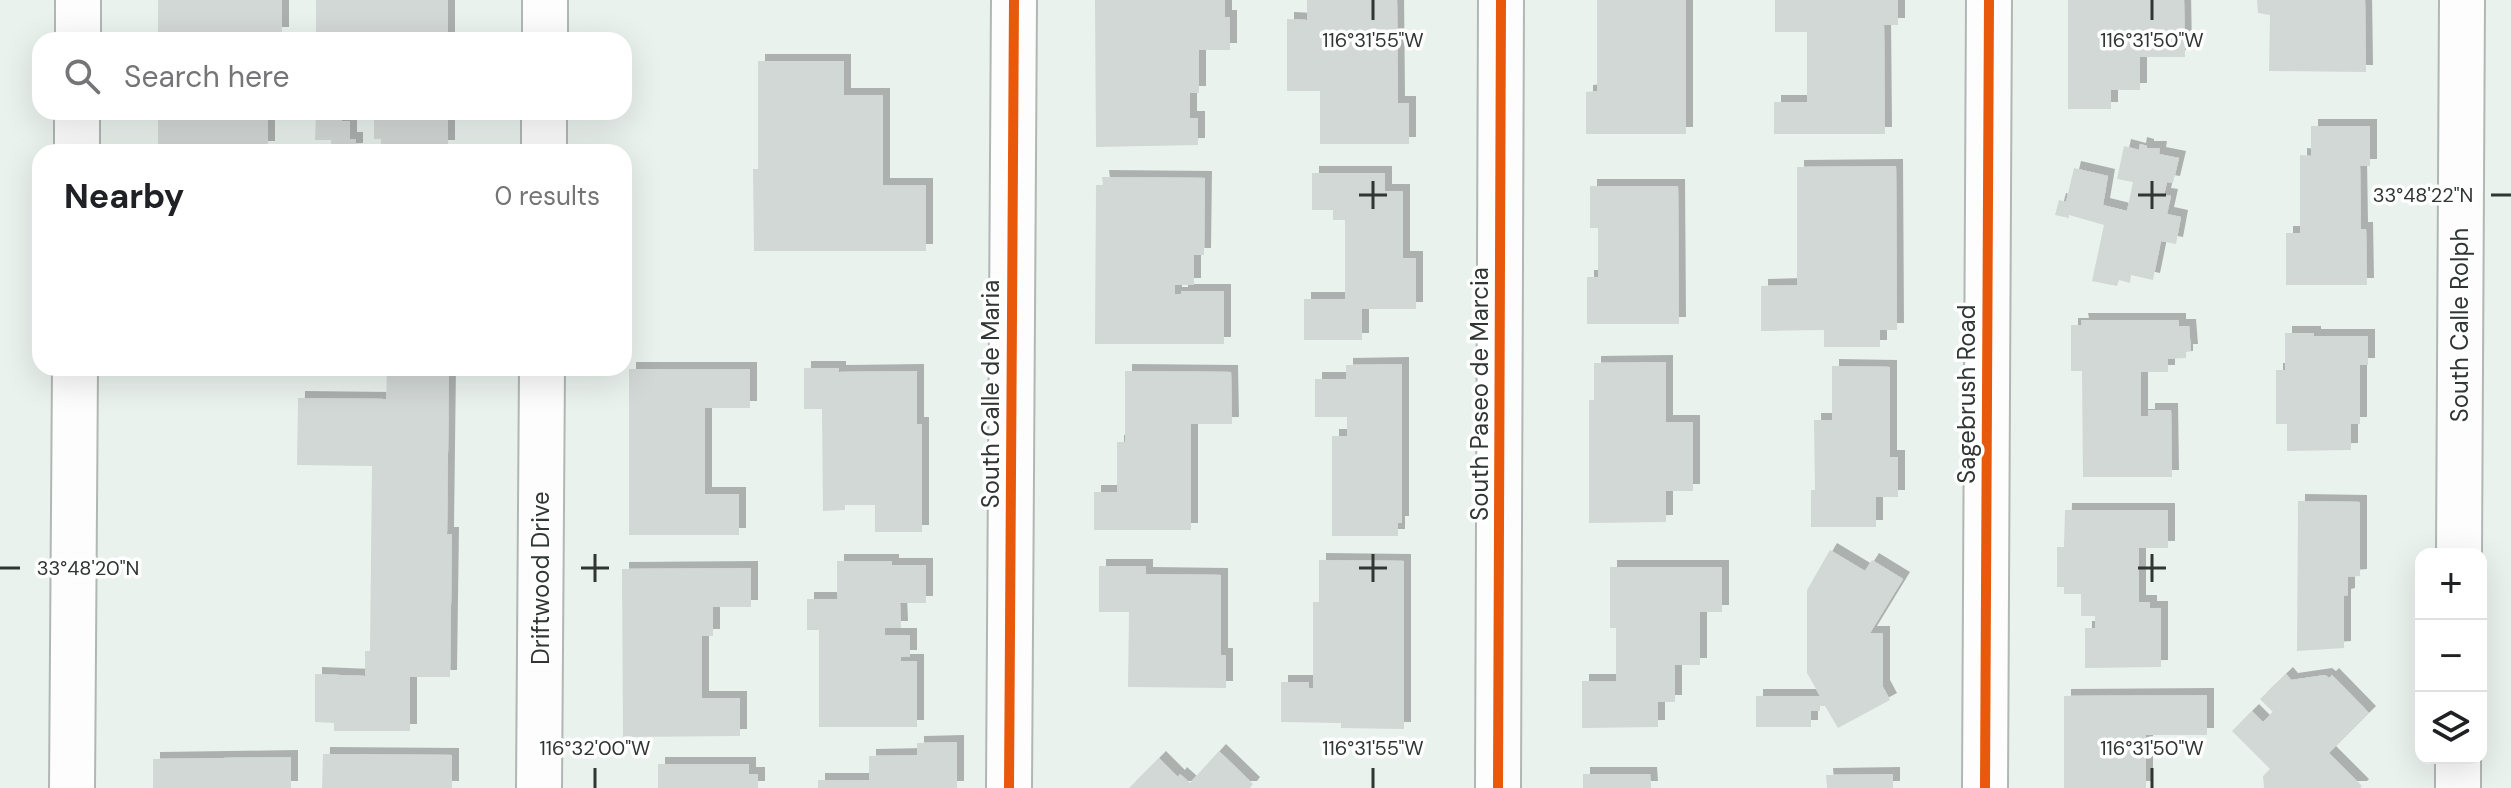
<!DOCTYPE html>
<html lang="en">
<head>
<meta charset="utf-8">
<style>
	:root { --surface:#fff; --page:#f6f6f6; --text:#202124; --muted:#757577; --line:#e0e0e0 }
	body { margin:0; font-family:"DM Sans",sans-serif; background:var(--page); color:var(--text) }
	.controls { position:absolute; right:24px; bottom:24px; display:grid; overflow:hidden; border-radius:16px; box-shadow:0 8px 32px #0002 }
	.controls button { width:72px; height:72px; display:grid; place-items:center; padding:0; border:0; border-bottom:2px solid var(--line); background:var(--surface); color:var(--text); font:40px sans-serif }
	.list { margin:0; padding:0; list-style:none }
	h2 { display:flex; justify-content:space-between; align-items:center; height:104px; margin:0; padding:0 32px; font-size:34px }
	h2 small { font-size:26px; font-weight:400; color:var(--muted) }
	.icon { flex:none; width:44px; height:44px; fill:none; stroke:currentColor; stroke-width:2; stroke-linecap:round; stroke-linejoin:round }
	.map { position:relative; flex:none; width:2511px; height:788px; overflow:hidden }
	.search { position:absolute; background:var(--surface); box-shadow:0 8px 32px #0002; left:32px; top:32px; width:600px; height:88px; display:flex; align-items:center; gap:20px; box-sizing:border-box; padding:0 28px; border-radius:24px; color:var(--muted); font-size:30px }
	.panel { position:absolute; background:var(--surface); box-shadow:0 8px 32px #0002; left:32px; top:144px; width:600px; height:232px; border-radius:24px }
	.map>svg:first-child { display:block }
	.building { fill:#d2d8d5; filter:url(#shadow) }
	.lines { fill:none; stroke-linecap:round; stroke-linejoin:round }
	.minor-casing { stroke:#b1b7b4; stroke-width:48 }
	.minor { stroke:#fcfdfc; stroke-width:44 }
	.cycleway-casing { stroke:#fefefe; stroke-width:15 }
	.cycleway { stroke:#e8590c; stroke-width:10 }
	.ticks { fill:none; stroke:#303633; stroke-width:3 }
	.labels { text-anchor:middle; stroke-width:7; stroke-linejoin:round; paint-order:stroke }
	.street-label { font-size:24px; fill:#303633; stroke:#fefefe }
	.ticks-label { font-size:20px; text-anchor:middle; fill:#303633; stroke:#fefefe; stroke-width:7; stroke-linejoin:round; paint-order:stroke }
</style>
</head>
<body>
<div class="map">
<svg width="2511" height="788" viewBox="0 0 2511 788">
	<defs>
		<filter id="shadow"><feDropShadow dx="7" dy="-7" stdDeviation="0" flood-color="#0004"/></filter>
	</defs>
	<rect width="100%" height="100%" fill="#eaf2ee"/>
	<path class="building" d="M 158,0 L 282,0 L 282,34 L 234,34 L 234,40 L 158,38 Z
		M 316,0 L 448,0 L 448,40 L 316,40 Z
		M 1095,0 L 1225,0 L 1225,17 L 1230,17 L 1230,50 L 1199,50 L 1199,93 L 1190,93 L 1190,118 L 1198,118 L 1198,145 L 1096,147 Z
		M 1307,0 L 1397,0 L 1398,103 L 1409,103 L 1409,144 L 1320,144 L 1320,91 L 1287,91 L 1287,19 L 1307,20 Z
		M 1597,0 L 1686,0 L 1686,134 L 1586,134 L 1586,92 L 1597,91 Z
		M 1775,0 L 1898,0 L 1898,25 L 1884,25 L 1885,134 L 1774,134 L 1774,102 L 1807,102 L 1807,32 L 1775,32 Z
		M 2068,0 L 2184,0 L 2185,57 L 2140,57 L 2140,90 L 2111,90 L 2111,109 L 2068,109 Z
		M 2257,0 L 2365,0 L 2366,72 L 2269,71 L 2270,15 L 2258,13 Z
		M 758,61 L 844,61 L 844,95 L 883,95 L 883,185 L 926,185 L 926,251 L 754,251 L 753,169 L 758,169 Z
		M 158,112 L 268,112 L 268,148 L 158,148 Z
		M 316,112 L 342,112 L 342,121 L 350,121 L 350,139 L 356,139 L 356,150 L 331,151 L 331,140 L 315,140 Z
		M 366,112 L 448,112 L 448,147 L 381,147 L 381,139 L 374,139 L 374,120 L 366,120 Z
		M 2311,126 L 2370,126 L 2370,166 L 2360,166 L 2361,229 L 2366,229 L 2367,285 L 2286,285 L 2286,233 L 2300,233 L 2300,155 L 2311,156 Z
		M 2140,144 L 2147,146 L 2147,148 L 2160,148 L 2159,154 L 2179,158 L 2173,183 L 2167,182 L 2164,195 L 2171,196 L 2167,214 L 2181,217 L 2176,244 L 2161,241 L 2153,280 L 2131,275 L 2130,283 L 2119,280 L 2117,286 L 2092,281 L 2104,225 L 2069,215 L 2069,218 L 2055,215 L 2059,200 L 2066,202 L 2074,168 L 2108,176 L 2103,205 L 2127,211 L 2133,182 L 2117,179 L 2124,146 L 2139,150 Z
		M 1896,166 L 1897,330 L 1880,330 L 1880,347 L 1824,347 L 1824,330 L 1761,331 L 1761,286 L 1797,285 L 1797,167 Z
		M 1312,173 L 1385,173 L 1385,191 L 1403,191 L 1403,258 L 1416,258 L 1416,309 L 1362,309 L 1362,340 L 1304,340 L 1304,299 L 1345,299 L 1345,220 L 1333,220 L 1333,210 L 1312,210 Z
		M 1102,177 L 1205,178 L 1204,255 L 1194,255 L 1194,285 L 1175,285 L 1175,294 L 1181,294 L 1181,291 L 1224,291 L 1224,344 L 1095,344 L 1096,185 L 1103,185 Z
		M 1590,186 L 1678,186 L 1679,324 L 1587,324 L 1587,277 L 1598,277 L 1598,228 L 1590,228 Z
		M 2081,320 L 2179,320 L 2179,326 L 2189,326 L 2191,351 L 2186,351 L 2186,358 L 2168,359 L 2168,372 L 2141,372 L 2141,416 L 2148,416 L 2148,410 L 2171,410 L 2172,477 L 2083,477 L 2082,371 L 2071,371 L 2071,325 L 2082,325 Z
		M 2285,333 L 2314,333 L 2314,336 L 2368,336 L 2368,365 L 2360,365 L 2360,424 L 2351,424 L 2351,450 L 2287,451 L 2287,424 L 2276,424 L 2276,370 L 2285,370 Z
		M 1666,362 L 1666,422 L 1693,422 L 1693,491 L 1666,491 L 1666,522 L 1589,523 L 1589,400 L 1594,400 L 1594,363 Z
		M 1402,364 L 1402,523 L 1398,523 L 1398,536 L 1332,536 L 1332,436 L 1347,436 L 1347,417 L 1315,417 L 1315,379 L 1346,379 L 1346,365 Z
		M 1832,366 L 1890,367 L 1890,457 L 1898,457 L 1898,497 L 1876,497 L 1876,527 L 1811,527 L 1811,490 L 1815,490 L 1814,420 L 1832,420 Z
		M 804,368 L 839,368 L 839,372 L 917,371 L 917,424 L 922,424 L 922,532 L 875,532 L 875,505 L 845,505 L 845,510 L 823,511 L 822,409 L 804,409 Z
		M 629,369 L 750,369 L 750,408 L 705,408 L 705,494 L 739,494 L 739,535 L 629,535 Z
		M 1125,371 L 1231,372 L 1232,424 L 1191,424 L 1191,530 L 1094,530 L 1094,492 L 1117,492 L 1117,442 L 1125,442 Z
		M 387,372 L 449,373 L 447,534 L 452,534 L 450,677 L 410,677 L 410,731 L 334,731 L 334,723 L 315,722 L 315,674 L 365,676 L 365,651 L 370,651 L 372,466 L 297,465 L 298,398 L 386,399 Z
		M 2298,501 L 2360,502 L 2360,576 L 2348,577 L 2348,595 L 2344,596 L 2344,648 L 2297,651 Z
		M 2065,510 L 2168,510 L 2168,548 L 2139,548 L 2139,602 L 2150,602 L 2150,608 L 2161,608 L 2161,667 L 2085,668 L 2085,628 L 2095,628 L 2095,616 L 2081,616 L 2081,594 L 2064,594 L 2064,587 L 2057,587 L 2057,547 L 2064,547 Z
		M 1830,550 L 1865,571 L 1872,560 L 1903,579 L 1870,633 L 1883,633 L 1883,687 L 1890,700 L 1838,728 L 1825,706 L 1820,706 L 1820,711 L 1811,711 L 1811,727 L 1756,727 L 1756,696 L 1820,696 L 1807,673 L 1807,590 Z
		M 1319,560 L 1404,561 L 1404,729 L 1341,728 L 1341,723 L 1281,722 L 1281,682 L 1309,682 L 1309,688 L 1313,688 L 1313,602 L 1319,602 Z
		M 837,561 L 892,561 L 892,565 L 926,565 L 926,603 L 900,603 L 901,628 L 885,628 L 885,635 L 910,635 L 910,657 L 901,657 L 901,661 L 917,661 L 917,727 L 819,727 L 819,630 L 807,630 L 807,599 L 837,599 Z
		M 1099,566 L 1146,566 L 1146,574 L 1221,575 L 1221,655 L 1226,655 L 1226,688 L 1128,687 L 1129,612 L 1099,612 Z
		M 1610,567 L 1722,567 L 1722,612 L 1700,612 L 1700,665 L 1675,665 L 1675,702 L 1658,702 L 1658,727 L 1582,728 L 1582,681 L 1616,681 L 1616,628 L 1610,628 Z
		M 751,568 L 751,607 L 713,607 L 713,636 L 702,636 L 702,698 L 740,698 L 740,736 L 623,737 L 622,569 Z
		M 2286,674 L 2291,680 L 2325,675 L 2329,678 L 2332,675 L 2369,713 L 2329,753 L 2362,786 L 2360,788 L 2264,788 L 2263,776 L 2270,769 L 2232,731 L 2252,711 L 2263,722 L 2273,712 L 2260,699 Z
		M 2207,695 L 2207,735 L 2146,735 L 2146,788 L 2064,788 L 2064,696 Z
		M 957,742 L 957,788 L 818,788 L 818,780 L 869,780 L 869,756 L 917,755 L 917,743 Z
		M 1219,751 L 1253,784 L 1250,788 L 1129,788 L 1159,758 L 1178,777 L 1180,774 L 1190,783 Z
		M 323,754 L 452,755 L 452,788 L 322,788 Z
		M 291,757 L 291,788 L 153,788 L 153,759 Z
		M 658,764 L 749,764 L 749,774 L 758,774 L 758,788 L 658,788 Z
		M 1583,774 L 1650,774 L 1651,788 L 1583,788 Z
		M 1893,774 L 1893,788 L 1827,788 L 1826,775 Z"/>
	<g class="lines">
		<g class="minor-casing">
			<path id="minor" d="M 78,40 L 78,0
				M 545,40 L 545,0
				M 77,152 L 77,112
				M 544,152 L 544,112
				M 2459,554 L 2462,0
				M 72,788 L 75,368
				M 539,788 L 542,368
				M 1009,788 L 1014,0
				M 1498,788 L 1501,0
				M 1985,788 L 1989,0
				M 2458,788 L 2458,758"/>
		</g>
		<use href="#minor" class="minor"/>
		<g class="cycleway-casing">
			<path id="cycleway" d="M 1009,788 L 1014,0
				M 1498,788 L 1501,0
				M 1985,788 L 1989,0"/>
		</g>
		<use href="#cycleway" class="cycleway"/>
	</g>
	<path class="ticks" d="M 1373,0 L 1373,20M 2152,0 L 2152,20M 1373,181 L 1373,209M 2152,181 L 2152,209M 1359,195 L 1387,195M 2138,195 L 2166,195M 2491,195 L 2511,195M 595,554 L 595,582M 1373,554 L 1373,582M 2152,554 L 2152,582M 0,568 L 20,568M 581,568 L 609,568M 1359,568 L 1387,568M 2138,568 L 2166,568M 595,768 L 595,788M 1373,768 L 1373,788M 2152,768 L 2152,788"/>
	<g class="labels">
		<g class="street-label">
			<text transform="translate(2460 325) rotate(-90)" y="8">South Calle Rolph</text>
			<text transform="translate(991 394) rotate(-90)" y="8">South Calle de Maria</text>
			<text transform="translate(1480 394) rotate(-90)" y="8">South Paseo de Marcia</text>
			<text transform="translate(1967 394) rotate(-90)" y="8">Sagebrush Road</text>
			<text transform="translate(541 578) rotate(-90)" y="8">Driftwood Drive</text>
		</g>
	</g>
	<g class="ticks-label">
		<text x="1373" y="47">116°31'55"W</text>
		<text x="2152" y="47">116°31'50"W</text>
		<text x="2423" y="202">33°48'22"N</text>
		<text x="88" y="575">33°48'20"N</text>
		<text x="595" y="755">116°32'00"W</text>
		<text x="1373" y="755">116°31'55"W</text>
		<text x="2152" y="755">116°31'50"W</text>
	</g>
</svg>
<div class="controls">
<button>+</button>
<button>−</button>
<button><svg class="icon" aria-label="layers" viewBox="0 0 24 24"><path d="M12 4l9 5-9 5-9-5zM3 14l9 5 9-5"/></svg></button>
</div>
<div class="search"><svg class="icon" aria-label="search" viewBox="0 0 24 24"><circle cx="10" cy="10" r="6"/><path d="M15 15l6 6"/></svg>Search here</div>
<section class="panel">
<h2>Nearby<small>0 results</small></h2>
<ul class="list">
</ul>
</section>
</div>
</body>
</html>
